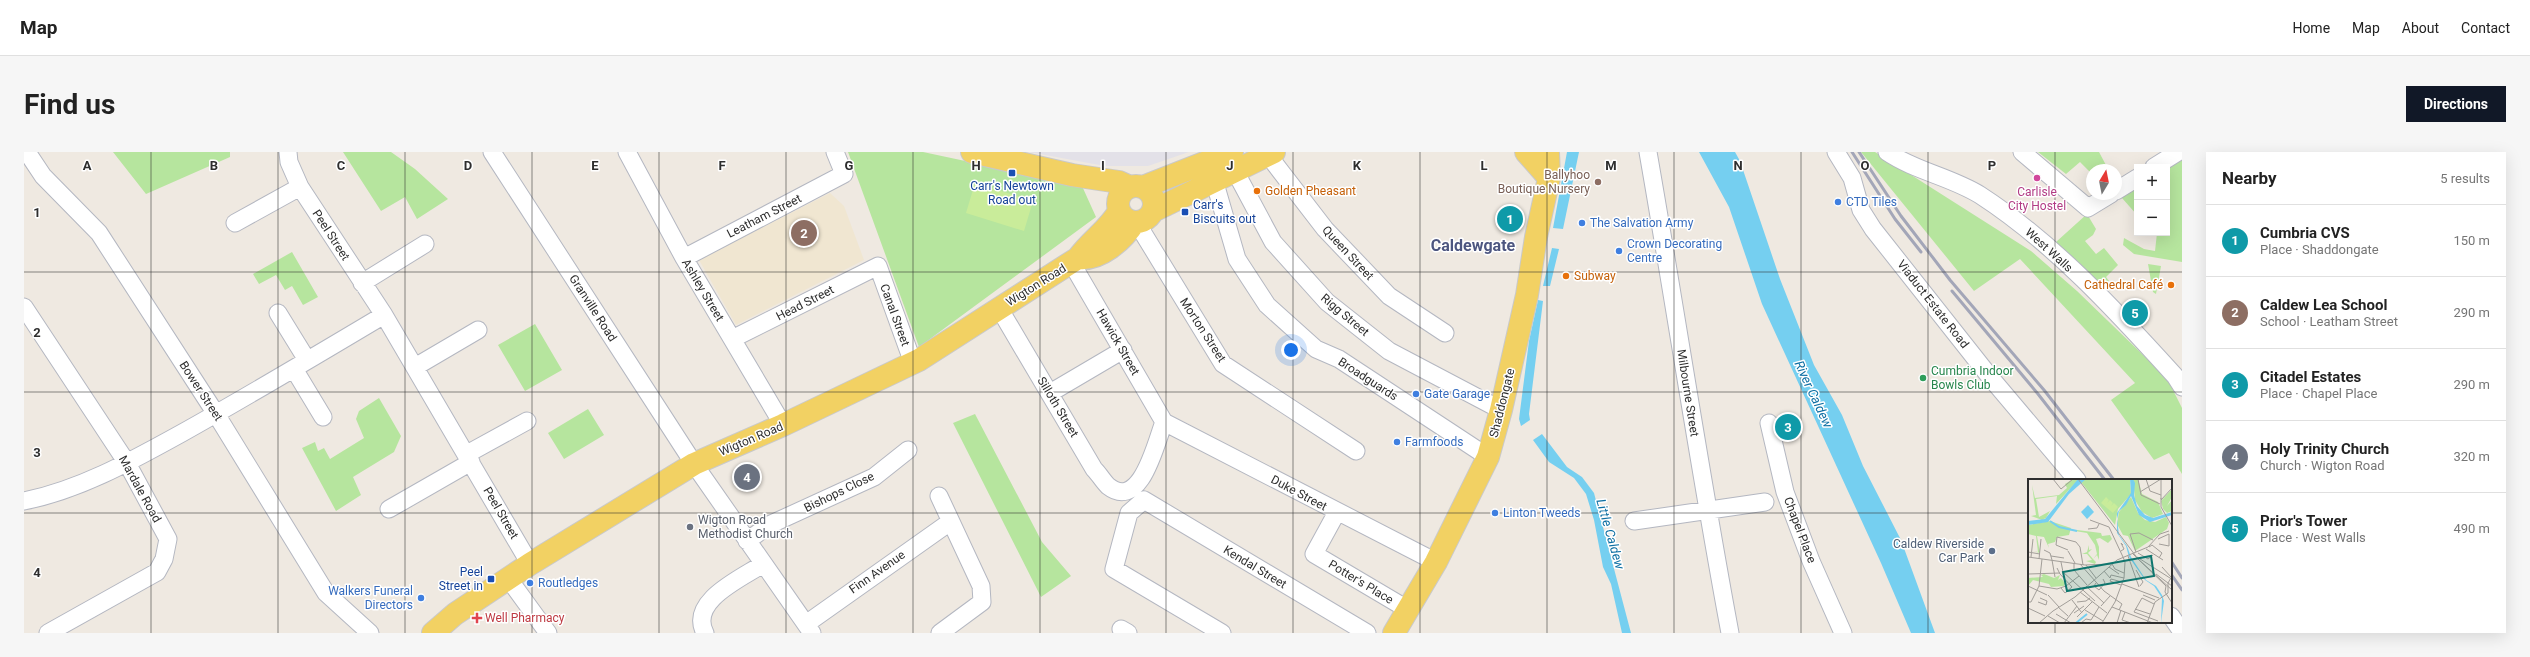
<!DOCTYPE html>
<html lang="en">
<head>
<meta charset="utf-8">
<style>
	:root { --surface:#fff; --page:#f6f6f6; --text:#222; --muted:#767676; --line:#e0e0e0; --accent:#111827 }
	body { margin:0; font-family:Roboto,sans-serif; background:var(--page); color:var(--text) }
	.controls { position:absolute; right:12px; top:12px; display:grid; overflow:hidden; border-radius:0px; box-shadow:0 4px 16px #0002 }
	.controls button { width:36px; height:36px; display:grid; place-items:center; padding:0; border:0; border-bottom:1px solid var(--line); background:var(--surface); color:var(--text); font:20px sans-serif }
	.compass { position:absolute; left:2062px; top:12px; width:36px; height:36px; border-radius:50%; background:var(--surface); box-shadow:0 4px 16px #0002; rotate:10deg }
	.you { position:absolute; left:1267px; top:198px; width:14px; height:14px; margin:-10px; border:3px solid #fff; border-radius:50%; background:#1a73e8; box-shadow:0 0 0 6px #1a73e833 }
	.badge { display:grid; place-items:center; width:26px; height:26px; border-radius:50%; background:var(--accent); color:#fff; font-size:13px; font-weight:700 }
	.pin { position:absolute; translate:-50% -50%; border:2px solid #fff; box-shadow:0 1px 4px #0006 }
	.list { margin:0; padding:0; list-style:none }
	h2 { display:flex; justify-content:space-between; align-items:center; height:52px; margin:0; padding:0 16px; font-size:17px }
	h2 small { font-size:13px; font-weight:400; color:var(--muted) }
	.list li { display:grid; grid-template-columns:26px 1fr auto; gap:12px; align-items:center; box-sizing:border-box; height:72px; padding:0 16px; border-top:1px solid var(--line) }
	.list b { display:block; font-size:15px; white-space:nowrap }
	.list p { margin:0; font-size:13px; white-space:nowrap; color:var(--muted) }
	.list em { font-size:13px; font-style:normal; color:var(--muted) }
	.map { position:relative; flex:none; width:2158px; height:481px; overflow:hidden; border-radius:0px }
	header { display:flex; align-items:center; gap:24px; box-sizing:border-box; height:56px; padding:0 20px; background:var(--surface); border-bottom:1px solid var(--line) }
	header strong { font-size:19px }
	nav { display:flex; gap:22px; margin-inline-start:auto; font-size:14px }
	.intro { display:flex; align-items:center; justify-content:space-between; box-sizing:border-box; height:96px; padding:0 24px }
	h1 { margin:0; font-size:28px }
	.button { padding:10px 18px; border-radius:0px; background:var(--accent); color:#fff; font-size:14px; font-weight:700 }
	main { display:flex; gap:24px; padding:0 24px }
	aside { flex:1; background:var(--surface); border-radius:0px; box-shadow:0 4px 16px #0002 }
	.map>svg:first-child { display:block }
	.industrial { fill:#e3e1e8 }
	.education { fill:#f0e6d1 }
	.green { fill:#b6e59e }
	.pitch { fill:#c9ec9a }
	.water { fill:#75cff0 }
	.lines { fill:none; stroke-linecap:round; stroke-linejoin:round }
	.minor-casing { stroke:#b4b7c1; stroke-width:19 }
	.major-casing { stroke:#c9c9c9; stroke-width:24 }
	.minor { stroke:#fff; stroke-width:17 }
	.major { stroke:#f2d163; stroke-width:22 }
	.rail { stroke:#a3a6b8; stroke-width:3 }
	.grid { fill:none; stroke:#2e2e2e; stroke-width:1; stroke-opacity:0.55 }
	.transit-dot { fill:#1a4fb4; stroke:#fff; stroke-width:1.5 }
	.hotel-dot { fill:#d1479c; stroke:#fff; stroke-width:1.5 }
	.education-dot { fill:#8d6e63; stroke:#fff; stroke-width:1.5 }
	.food-dot { fill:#e8710a; stroke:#fff; stroke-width:1.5 }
	.shop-dot { fill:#3f7fe0; stroke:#fff; stroke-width:1.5 }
	.leisure-dot { fill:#2e9e5b; stroke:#fff; stroke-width:1.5 }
	.worship-dot { fill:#6b7280; stroke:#fff; stroke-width:1.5 }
	.service-dot { fill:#5c6f8a; stroke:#fff; stroke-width:1.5 }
	.health-dot { fill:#e0444e; stroke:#fff; stroke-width:1.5 }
	.labels { text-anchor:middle; stroke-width:3; stroke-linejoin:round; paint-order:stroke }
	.education-label { font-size:12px; fill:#785e54; stroke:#fff; text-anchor:end }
	.transit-label { font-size:12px; fill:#164399; stroke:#fff }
	.food-label { font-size:12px; fill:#c56008; stroke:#fff; text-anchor:start }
	.hotel-label { font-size:12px; fill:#b23c85; stroke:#fff }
	.shop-label { font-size:12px; fill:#366cbe; stroke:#fff; text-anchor:start }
	.street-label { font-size:12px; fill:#2e2e2e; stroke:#fff }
	.leisure-label { font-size:12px; fill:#27864d; stroke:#fff; text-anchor:start }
	.worship-label { font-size:12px; fill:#5b616d; stroke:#fff; text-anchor:start }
	.service-label { font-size:12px; fill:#4e5e75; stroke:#fff; text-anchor:end }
	.health-label { font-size:12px; fill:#be3a42; stroke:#fff; text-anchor:start }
	.water-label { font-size:13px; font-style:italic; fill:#0d6fa3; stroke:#fff }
	.district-label { font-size:16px; font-weight:bold; fill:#4d5680; stroke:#fff }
	.inset-river { fill:none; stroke:#75cff0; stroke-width:2 }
	.inset-road { fill:none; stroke:#a29e99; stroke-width:1 }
	.view { fill:#0f766e; fill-opacity:0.15; stroke:#0f766e; stroke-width:2 }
	.inset-edge { fill:none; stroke:#2e2e2e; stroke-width:2 }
	.grid-label { font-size:13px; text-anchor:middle; font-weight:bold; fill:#2e2e2e; stroke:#fff; stroke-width:3; stroke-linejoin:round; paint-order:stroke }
</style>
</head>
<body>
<header>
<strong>Map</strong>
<nav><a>Home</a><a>Map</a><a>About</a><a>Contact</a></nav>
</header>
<div class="intro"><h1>Find us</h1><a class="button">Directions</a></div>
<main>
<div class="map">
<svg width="2158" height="481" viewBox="0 0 2158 481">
	<rect width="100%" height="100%" fill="#efe9e1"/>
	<path class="industrial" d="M 1005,0 L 1165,0 L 1124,14 L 1081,14 Z"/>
	<path class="education" d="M 806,41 L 820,54 L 840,108 L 712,173 L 675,108 Z"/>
	<path class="green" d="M 89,0 L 206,0 L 206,5 L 122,42 Z
		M 319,0 L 367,0 L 391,17 L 424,47 L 393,67 L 381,45 L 357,59 Z
		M 824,0 L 899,0 L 1058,34 L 1072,65 L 895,195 Z
		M 1837,0 L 1851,0 L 2007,99 L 2053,139 L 2143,226 L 2158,256 L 2158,322 L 2145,301 L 2130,308 L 2087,248 L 2111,231 L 1996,107 L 1950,139 Z
		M 2014,0 L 2075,0 L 2083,15 L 2079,18 L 2068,18 L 2068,22 L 2056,10 L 2042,22 Z
		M 2158,8 L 2158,110 L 2110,102 L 2099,93 L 2100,86 L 2120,97 L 2131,99 L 2133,81 L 2143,81 L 2143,17 Z
		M 2113,35 L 2113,63 L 2098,46 Z
		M 2063,62 L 2072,77 L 2069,83 L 2061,89 L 2072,102 L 2080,96 L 2094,113 L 2082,125 L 2085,129 L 2077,137 L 2032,90 Z
		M 268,100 L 294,145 L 279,153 L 268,134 L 261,138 L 252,123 L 235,132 L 229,122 Z
		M 2124,112 L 2137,114 L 2132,142 L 2129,140 Z
		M 511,172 L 538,218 L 501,239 L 474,193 Z
		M 355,246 L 377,284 L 370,300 L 329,325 L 337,343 L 312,359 L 278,296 L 291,290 L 294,299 L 300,296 L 306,307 L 340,286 L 332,267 L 335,259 Z
		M 564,257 L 580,283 L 540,307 L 524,281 Z
		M 951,262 L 1018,390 L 1047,424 L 1017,445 L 929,271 Z"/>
	<path class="pitch" d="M 951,31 L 1009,49 L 1000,79 L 942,61 Z"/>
	<path class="water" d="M 1543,0 L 1555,0 L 1539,77 L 1529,76 Z
		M 1675,0 L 1711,0 L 1716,9 L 1756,127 L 1790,213 L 1818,263 L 1839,314 L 1877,388 L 1911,481 L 1887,481 L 1857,411 L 1738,152 L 1705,55 Z
		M 1528,96 L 1535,97 L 1526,134 L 1519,134 Z
		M 1514,148 L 1519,149 L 1505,262 L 1506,268 L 1497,274 L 1495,267 L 1505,189 Z
		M 1518,282 L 1543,315 L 1558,325 L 1570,341 L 1607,481 L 1598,481 L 1587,432 L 1579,415 L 1570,368 L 1562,342 L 1550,326 L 1525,310 L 1509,288 Z"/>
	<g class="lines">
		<g class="minor-casing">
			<path id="minor" d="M 3,0 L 19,24 L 75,81 L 192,262 L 302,441 L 346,481
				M 264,0 L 265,10 L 276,35 L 360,163 L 506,412
				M 468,0 L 670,312 L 788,481
				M 603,0 L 660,106 L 759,273
				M 1624,0 C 1652,160 1676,321 1706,481
				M 1812,0 L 1828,26 L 1837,58 L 1849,77 L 1966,225 L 2053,328
				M 1863,0 C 1891,19 1927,25 1956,43 C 2030,91 2092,159 2151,224 L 2158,235
				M 1998,0 L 2064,56 L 2087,42
				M 1244,3 L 1301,77 L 1365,144 L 1421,181
				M 2130,15 L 2154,0
				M 1211,19 L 1249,90 L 1303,150 L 1365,199 L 1477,258
				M 1190,28 L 1213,107 L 1243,153 L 1292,197 L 1315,207 L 1464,305
				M 2092,39 L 2113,26
				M 1117,70 L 1119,81 L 1199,212 L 1332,299
				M 211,71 L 276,35
				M 660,106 L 820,22 L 811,0
				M 1047,110 L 1140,270
				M 338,131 L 401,92
				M 0,155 L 103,311 L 144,387 L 140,407 L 133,420 L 24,481
				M 975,156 L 1070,317 C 1075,322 1079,329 1084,334 C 1117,360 1132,290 1140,270
				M 254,161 L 283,208
				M 708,187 L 854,114 L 889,211
				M 391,215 L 454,178
				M 270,217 L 299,265
				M 1026,241 L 1099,198
				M 1140,270 L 1412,410
				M 1745,271 L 1761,340 L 1787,409 L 1819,481
				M 443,302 L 503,269
				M 915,344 L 957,434 L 958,450 L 916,481
				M 0,349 C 56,338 109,308 158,281 C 226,243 293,203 360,163
				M 365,357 L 447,310
				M 1313,360 L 1290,402 L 1383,457
				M 1610,369 L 1741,350
				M 723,389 L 745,373 L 850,325 L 884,298
				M 484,426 L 524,481
				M 2147,464 L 2158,480
				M 782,472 L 926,370
				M 1097,477 L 1104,481
				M 681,481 C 664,449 718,426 739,412
				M 1198,481 L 1090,417 L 1105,361 L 1120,348 L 1343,481"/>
		</g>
		<g class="major-casing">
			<path id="major" d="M 948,0 L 1048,23 L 1095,30 L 1106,35
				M 1502,0 L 1525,26
				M1094 52a18 18 0 1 1 36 0a18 18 0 1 1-36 0Z
				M 1119,35 L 1208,0
				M 1129,59 L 1250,0
				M 1054,106 C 1076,109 1099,88 1111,70
				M 409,481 L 431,462 L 506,412 L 670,312 L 759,273 L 895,208 L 1054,106 C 1066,89 1085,77 1095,59
				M 1370,481 L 1412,410 L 1464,305 L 1477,258 L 1503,143 L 1512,85 L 1525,26 L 1524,0"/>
		</g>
		<use href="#minor" class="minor"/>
		<use href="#major" class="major"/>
		<path class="rail" d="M 1828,0 L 1871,67 L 1897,100
			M 1835,0 L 1877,64 L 1926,128 L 2020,238 L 2090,328
			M 1928,139 L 2014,242 L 2081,328
			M 2147,409 L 2158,426
			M 2147,422 L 2158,438"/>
	</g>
	<path class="grid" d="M 127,0 L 127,481M 254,0 L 254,481M 381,0 L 381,481M 508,0 L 508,481M 635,0 L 635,481M 762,0 L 762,481M 889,0 L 889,481M 1016,0 L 1016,481M 1142,0 L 1142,481M 1269,0 L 1269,481M 1396,0 L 1396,481M 1523,0 L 1523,481M 1650,0 L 1650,481M 1777,0 L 1777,481M 1904,0 L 1904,481M 2031,0 L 2031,328M 0,120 L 2158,120M 0,240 L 2158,240M 0,361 L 2005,361M 2147,361 L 2158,361M 2031,470 L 2031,481"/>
	<g class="transit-dot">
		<rect x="984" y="17" width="8" height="8" rx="2"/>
		<rect x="1157" y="56" width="8" height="8" rx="2"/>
		<rect x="463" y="423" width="8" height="8" rx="2"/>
	</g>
	<circle class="hotel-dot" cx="2013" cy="26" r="4"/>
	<circle class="education-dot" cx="1574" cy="30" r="4"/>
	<g class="food-dot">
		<circle cx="1233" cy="39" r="4"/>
		<circle cx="1542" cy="124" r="4"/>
		<circle cx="2147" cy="133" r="4"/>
	</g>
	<g class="shop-dot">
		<circle cx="1814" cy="50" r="4"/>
		<circle cx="1558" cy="71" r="4"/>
		<circle cx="1595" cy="99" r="4"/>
		<circle cx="1392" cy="242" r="4"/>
		<circle cx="1373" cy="290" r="4"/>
		<circle cx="1471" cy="361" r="4"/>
		<circle cx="506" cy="431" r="4"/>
		<circle cx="397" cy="446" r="4"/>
	</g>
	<circle class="leisure-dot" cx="1899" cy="226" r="4"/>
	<circle class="worship-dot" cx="666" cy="375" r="4"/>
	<circle class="service-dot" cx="1968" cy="399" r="4"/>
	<path class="health-dot" d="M451 460h4v4h4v4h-4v4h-4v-4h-4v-4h4z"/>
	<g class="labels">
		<g class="education-label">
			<text x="1566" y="27">Ballyhoo<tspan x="1566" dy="14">Boutique Nursery</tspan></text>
		</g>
		<g class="transit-label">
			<text x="988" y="38">Carr's Newtown<tspan x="988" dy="14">Road out</tspan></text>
			<text x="1169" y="57" text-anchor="start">Carr's<tspan x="1169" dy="14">Biscuits out</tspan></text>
			<text x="459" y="424" text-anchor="end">Peel<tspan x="459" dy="14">Street in</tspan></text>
		</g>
		<g class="food-label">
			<text x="1241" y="43">Golden Pheasant</text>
			<text x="1550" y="128">Subway</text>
			<text x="2139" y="137" text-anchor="end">Cathedral Café</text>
		</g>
		<g class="hotel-label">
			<text x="2013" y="44">Carlisle<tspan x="2013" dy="14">City Hostel</tspan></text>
		</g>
		<g class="shop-label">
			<text x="1822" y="54">CTD Tiles</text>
			<text x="1566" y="75">The Salvation Army</text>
			<text x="1603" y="96">Crown Decorating<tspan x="1603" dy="14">Centre</tspan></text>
			<text x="1400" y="246">Gate Garage</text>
			<text x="1381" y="294">Farmfoods</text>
			<text x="1479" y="365">Linton Tweeds</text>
			<text x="514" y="435">Routledges</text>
			<text x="389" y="443" text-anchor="end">Walkers Funeral<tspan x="389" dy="14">Directors</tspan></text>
		</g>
		<g class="street-label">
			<text transform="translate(740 64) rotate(-27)" y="4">Leatham Street</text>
			<text transform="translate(307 83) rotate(57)" y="4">Peel Street</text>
			<text transform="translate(2025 98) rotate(42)" y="4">West Walls</text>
			<text transform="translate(1324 101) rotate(47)" y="4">Queen Street</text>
			<text transform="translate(1012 133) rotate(-32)" y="4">Wigton Road</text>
			<text transform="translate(679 138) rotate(59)" y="4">Ashley Street</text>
			<text transform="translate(781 151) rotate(-27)" y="4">Head Street</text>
			<text transform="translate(1909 152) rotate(52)" y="4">Viaduct Estate Road</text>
			<text transform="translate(569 156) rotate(57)" y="4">Granville Road</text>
			<text transform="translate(871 163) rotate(70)" y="4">Canal Street</text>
			<text transform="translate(1321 163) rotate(40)" y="4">Rigg Street</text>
			<text transform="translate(1179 178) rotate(57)" y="4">Morton Street</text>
			<text transform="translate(1094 190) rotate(60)" y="4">Hawick Street</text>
			<text transform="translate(1344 227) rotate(33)" y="4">Broadguards</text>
			<text transform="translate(177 239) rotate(57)" y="4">Bower Street</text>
			<text transform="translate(1664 241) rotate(81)" y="4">Milbourne Street</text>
			<text transform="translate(1478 251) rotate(-76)" y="4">Shaddongate</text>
			<text transform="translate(1034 255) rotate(59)" y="4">Silloth Street</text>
			<text transform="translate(727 287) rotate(-23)" y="4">Wigton Road</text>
			<text transform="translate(116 337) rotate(61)" y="4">Mardale Road</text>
			<text transform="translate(815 340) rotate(-26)" y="4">Bishops Close</text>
			<text transform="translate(1275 341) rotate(28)" y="4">Duke Street</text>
			<text transform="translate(477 361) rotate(60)" y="4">Peel Street</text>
			<text transform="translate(1776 378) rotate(69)" y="4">Chapel Place</text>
			<text transform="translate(1231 415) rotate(31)" y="4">Kendal Street</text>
			<text transform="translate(853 420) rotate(-35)" y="4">Finn Avenue</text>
			<text transform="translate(1337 430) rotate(31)" y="4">Potter's Place</text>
		</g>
		<g class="leisure-label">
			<text x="1907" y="223">Cumbria Indoor<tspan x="1907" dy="14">Bowls Club</tspan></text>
		</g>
		<g class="worship-label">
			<text x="674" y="372">Wigton Road<tspan x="674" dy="14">Methodist Church</tspan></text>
		</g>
		<g class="service-label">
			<text x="1960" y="396">Caldew Riverside<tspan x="1960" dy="14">Car Park</tspan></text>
		</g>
		<g class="health-label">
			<text x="461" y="470">Well Pharmacy</text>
		</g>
		<g class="water-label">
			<text transform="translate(1790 242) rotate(65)" y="5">River Caldew</text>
			<text transform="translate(1587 382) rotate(74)" y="5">Little Caldew</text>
		</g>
		<g class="district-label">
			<text x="1449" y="99">Caldewgate</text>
		</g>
	</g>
	<g transform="translate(2004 327)">
		<rect width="144" height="144" fill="#efe9e1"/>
		<path d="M 45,0 L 51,0 L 28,25 L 29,17 L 8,20 L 11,38 L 22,32 L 18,39 L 14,41 L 3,37 L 8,36 L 4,6 L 7,19 L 31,16 L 39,9 L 37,5 ZM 58,0 L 102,0 L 103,15 L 90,30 L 87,46 L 53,3 ZM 105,0 L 110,0 L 114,15 L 130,23 L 135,35 L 124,39 L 114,33 L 107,21 ZM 144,10 L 144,18 L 139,27 L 144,21 L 144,32 L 139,34 L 135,30 L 133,22 ZM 103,18 L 110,34 L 117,41 L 127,43 L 138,38 L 141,44 L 139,50 L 107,72 L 100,57 L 95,56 L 89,45 L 91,33 ZM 22,42 L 43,49 L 41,56 L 29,58 L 27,63 L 20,65 L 21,69 L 16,58 L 9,57 L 12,74 L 5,72 L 10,73 L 8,57 L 0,55 L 0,46 ZM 49,51 L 73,54 L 74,57 L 82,56 L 84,60 L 80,64 L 72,59 L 68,60 L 71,68 L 71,81 L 69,76 L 65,80 L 68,83 L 67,85 L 58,82 L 64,81 L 59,75 L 54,75 L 59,73 L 61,66 L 61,71 L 64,70 L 60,74 L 65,80 L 69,75 L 67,66 L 59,54 L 47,52 ZM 16,95 L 26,99 L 32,96 L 30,101 L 33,99 L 37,104 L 36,107 L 23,108 L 21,105 L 5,101 L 0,107 L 0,99 L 15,98 L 13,96 Z" fill="#b6e59e"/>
		<path d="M 78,18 L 81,21 L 79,24 L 82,21 L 85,24 L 83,27 L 86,24 L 90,28 L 85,34 L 73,24 Z" fill="#c9ec9a"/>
		<path d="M 50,0 L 58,0 L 41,15 L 20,43 L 0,46 L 0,42 L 17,40 ZM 102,0 L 105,0 L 107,4 L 106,16 L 109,27 L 117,36 L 125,39 L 144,33 L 144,36 L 122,43 L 111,36 L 103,17 L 98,26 L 91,32 L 89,40 L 91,56 L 99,67 L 103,78 L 118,101 L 128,107 L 134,116 L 136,122 L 133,144 L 134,119 L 126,107 L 117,101 L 101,78 L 98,67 L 89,54 L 89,34 L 103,14 ZM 60,26 L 66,33 L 59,40 L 53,33 Z" fill="#75cff0"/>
		<path class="inset-river" d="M 22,42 L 31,48 L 49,52M 48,144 L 59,135"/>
		<path class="inset-road" d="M 25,0 L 33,10 L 45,0M 50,0 L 110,80 L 144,111M 110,0 L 113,16 L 132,25M 118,0 L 122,12 L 133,16M 112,13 L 133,0M 133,19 L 133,28 L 144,47M 133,20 L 133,0M 133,21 L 144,9M 62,41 L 81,48 L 95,78M 60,50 L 69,49 L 71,45M 130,60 L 141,55 L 141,67 L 131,65M 121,68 L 124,66 L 134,74 L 131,79M 118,70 L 135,81M 16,71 L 22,74 L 24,81M 40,71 L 28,66 L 29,58 L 48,63 L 52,68 L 55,86M 40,72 L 47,84M 93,72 L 96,70 L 93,64 L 95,66M 0,73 L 12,75M 108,73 L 102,55 L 111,54 L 125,61M 110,74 L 120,80 L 125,76M 105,75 L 138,107 L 137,113 L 144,124M 23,77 L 36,79M 100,77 L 111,108M 0,78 L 57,86 L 83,85M 3,78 L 5,60M 109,78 L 142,99M 11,80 L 13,60M 24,81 L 27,98M 33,83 L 35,93 L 67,122M 46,84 L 46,91 L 59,106M 52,85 L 76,112 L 94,125 L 91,131M 84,85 L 87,90 L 96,94M 58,86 L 68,99M 81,88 L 91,95M 134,88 L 143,98M 29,89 L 32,95 L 44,108 L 37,114 L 33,109M 108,91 L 115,103 L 112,107M 76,92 L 82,99 L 83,96M 0,95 L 32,94M 128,95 L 144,107M 83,96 L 96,99M 68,104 L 66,107 L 71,111 L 77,104 L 75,100M 94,105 L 131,119M 93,106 L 82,102 L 83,100 L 94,103M 0,107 L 19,116M 11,107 L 29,110 L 38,107 L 51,97M 58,107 L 76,124M 52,113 L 79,134M 20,116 L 31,128M 115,116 L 127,121M 114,119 L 126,125M 44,121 L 54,134M 0,123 L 3,123 L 11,107 L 14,80M 10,123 L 18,126 L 19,122 L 12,119M 49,123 L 58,122 L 62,119M 73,127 L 82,117M 30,128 L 40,137M 84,128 L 125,144M 0,129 L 17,137M 107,130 L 122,135M 57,131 L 75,142M 97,133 L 94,141 L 103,144M 106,133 L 130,142M 106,133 L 114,119M 46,134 L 56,127M 28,135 L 43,144M 20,137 L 32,144M 49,138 L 64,123M 11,144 L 25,132 L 47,118 L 89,81 L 120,68 L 132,55 L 141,52M 36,144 L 49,127M 53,144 L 58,140 L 63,141 L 71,128M 74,144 L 87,123 L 96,99 L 97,83 L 95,78M 89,144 L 93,131M 119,144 L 127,123 L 140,114 L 140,104 L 144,97"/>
		<path class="view" d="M 123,77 L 126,97 L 39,112 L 35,93 Z"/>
		<rect width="144" height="144" class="inset-edge"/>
	</g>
	<g class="grid-label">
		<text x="63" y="18">A</text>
		<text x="190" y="18">B</text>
		<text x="317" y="18">C</text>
		<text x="444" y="18">D</text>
		<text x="571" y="18">E</text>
		<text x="698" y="18">F</text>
		<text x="825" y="18">G</text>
		<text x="952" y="18">H</text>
		<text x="1079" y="18">I</text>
		<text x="1206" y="18">J</text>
		<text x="1333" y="18">K</text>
		<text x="1460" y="18">L</text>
		<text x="1587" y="18">M</text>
		<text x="1714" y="18">N</text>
		<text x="1841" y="18">O</text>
		<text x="1968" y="18">P</text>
		<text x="13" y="65">1</text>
		<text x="13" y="185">2</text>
		<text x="13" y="305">3</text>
		<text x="13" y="425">4</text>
	</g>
</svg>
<div class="controls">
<button>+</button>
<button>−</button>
</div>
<svg class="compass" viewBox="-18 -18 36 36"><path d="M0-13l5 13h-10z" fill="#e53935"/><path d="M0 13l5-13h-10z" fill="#767676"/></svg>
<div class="you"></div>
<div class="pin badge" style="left:1486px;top:67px;background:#0f9aa8">1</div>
<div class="pin badge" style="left:780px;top:81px;background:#8d6e63">2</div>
<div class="pin badge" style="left:1764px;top:275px;background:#0f9aa8">3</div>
<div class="pin badge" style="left:723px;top:325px;background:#6b7280">4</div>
<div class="pin badge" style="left:2111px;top:161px;background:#0f9aa8">5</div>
</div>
<aside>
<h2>Nearby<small>5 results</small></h2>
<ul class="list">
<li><span class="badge" style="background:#0f9aa8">1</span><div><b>Cumbria CVS</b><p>Place · Shaddongate</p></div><em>150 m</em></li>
<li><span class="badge" style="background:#8d6e63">2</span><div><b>Caldew Lea School</b><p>School · Leatham Street</p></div><em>290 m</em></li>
<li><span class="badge" style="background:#0f9aa8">3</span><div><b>Citadel Estates</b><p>Place · Chapel Place</p></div><em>290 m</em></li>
<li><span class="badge" style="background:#6b7280">4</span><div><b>Holy Trinity Church</b><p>Church · Wigton Road</p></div><em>320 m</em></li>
<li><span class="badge" style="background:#0f9aa8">5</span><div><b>Prior's Tower</b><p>Place · West Walls</p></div><em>490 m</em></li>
</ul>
</aside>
</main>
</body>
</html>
